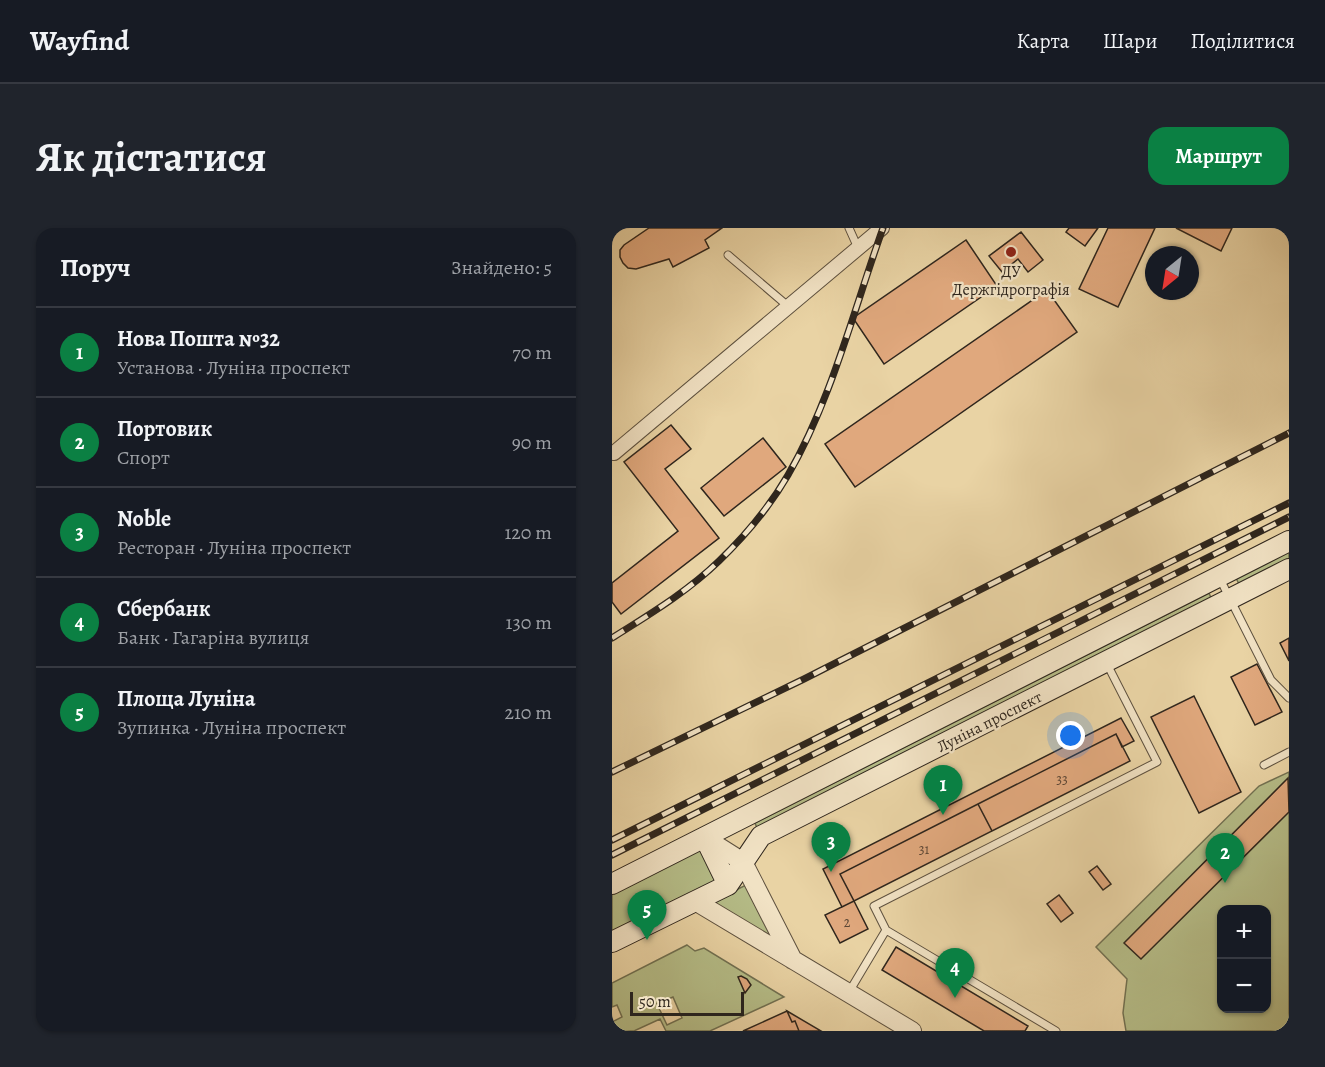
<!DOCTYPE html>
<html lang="uk">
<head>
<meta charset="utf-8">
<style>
	:root { --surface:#171b24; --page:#20242c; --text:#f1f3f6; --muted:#9ea1a6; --line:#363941; --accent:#0b8043 }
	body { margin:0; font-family:Alegreya,serif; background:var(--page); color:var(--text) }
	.controls { position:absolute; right:18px; bottom:18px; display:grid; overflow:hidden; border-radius:12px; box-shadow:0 2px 4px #0004 }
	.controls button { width:54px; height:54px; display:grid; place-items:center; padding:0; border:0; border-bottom:2px solid var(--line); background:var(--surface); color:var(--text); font:30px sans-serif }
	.compass { position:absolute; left:533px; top:18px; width:54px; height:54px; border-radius:50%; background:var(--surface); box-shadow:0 2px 4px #0004; rotate:210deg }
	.scale { position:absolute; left:18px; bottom:15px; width:114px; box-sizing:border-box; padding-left:6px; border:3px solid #2f261d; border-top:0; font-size:16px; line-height:21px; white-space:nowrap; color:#2f261d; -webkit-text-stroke:4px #f1e2c4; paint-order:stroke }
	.you { position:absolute; left:459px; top:508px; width:21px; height:21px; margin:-15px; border:4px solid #fff; border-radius:50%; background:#1a73e8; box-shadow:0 0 0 9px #1a73e833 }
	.badge { display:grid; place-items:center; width:39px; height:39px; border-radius:50%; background:var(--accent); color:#fff; font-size:20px; font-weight:700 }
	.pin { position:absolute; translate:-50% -50px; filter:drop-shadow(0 2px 3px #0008) }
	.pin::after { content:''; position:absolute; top:32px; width:21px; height:18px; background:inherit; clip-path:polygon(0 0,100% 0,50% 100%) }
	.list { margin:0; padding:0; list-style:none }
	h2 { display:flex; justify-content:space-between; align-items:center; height:78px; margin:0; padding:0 24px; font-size:26px }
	h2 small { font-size:20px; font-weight:400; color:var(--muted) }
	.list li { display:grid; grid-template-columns:39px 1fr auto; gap:18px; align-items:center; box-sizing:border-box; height:90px; padding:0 24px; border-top:2px solid var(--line) }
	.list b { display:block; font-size:22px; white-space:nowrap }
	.list p { margin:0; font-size:20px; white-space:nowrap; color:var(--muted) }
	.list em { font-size:20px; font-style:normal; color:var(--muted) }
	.map { position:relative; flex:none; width:677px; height:803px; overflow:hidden; border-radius:18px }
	header { display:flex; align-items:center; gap:36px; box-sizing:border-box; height:84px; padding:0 30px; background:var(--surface); border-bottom:2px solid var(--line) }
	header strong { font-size:28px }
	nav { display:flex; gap:33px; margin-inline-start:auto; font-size:21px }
	.intro { display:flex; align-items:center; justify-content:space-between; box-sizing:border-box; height:144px; padding:0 36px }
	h1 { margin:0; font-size:42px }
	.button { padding:15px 27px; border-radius:18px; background:var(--accent); color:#fff; font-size:21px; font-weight:700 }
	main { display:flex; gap:36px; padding:0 36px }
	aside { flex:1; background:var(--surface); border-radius:18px; box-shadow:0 2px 4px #0004 }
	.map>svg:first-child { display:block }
	.green { fill:#b5bc87; stroke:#727152; stroke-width:1.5; fill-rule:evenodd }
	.building { fill:#e0a87d; stroke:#2f261d; stroke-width:1.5 }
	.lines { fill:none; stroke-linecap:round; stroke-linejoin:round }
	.service-casing { stroke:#5e513f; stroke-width:9 }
	.minor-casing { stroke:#5e513f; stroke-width:16 }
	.tertiary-casing { stroke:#5e513f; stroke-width:20 }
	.secondary-casing { stroke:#2f261d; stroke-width:22 }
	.service { stroke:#f1e2c4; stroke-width:7 }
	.minor { stroke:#f1e2c4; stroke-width:14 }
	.tertiary { stroke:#f1e2c4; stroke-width:18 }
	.secondary { stroke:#f1e2c4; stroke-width:20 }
	.rail-casing { stroke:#2f261d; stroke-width:7 }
	.rail { stroke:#f1e2c4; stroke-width:4.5; stroke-dasharray:14; stroke-linecap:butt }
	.poi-dot { fill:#8f2418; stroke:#f1e2c4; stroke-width:2 }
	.labels { text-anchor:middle; stroke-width:4.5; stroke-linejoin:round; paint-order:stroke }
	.number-label { font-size:14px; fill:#5b4635 }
	.poi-label { font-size:16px; fill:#2f261d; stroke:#f1e2c4 }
	.street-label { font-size:16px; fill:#2f261d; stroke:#f1e2c4 }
</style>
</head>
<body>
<header>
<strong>Wayfind</strong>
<nav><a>Карта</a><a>Шари</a><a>Поділитися</a></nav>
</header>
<div class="intro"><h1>Як дістатися</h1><a class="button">Маршрут</a></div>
<main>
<aside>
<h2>Поруч<small>Знайдено: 5</small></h2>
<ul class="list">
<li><span class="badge">1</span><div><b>Нова Пошта №32</b><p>Установа · Луніна проспект</p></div><em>70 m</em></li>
<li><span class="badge">2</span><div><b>Портовик</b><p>Спорт</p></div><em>90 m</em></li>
<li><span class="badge">3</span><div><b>Noble</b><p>Ресторан · Луніна проспект</p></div><em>120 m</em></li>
<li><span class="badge">4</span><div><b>Сбербанк</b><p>Банк · Гагаріна вулиця</p></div><em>130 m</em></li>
<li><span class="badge">5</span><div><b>Площа Луніна</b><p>Зупинка · Луніна проспект</p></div><em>210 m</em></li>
</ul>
</aside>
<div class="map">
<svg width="677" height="803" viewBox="0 0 677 803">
	<rect width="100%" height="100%" fill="#e9d3a4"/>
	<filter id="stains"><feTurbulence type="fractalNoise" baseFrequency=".00333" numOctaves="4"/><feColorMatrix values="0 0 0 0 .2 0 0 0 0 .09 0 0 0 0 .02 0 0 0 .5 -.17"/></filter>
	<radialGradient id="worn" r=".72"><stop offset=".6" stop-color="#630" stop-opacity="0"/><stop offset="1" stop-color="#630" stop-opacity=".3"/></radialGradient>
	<path class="green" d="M 677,324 L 677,331 L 627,356 L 624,350 Z
		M 597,365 L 599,370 L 145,600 L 143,595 Z
		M 677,544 L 677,803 L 514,803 L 511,785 L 515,751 L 484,719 L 647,558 ZM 610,682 L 654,682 L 654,780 L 610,780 Z
		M 89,621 L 105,653 L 0,705 L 0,665 Z
		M 134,657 L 161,710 L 100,674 Z
		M 75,717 L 83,723 L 92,720 L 172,769 L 98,803 L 54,803 L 48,791 L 22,803 L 0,803 L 0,794 L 10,789 L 5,777 L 0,779 L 0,755 ZM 61,769 L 70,790 L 55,797 L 45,776 Z"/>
	<path class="building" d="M 37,0 L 110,0 L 93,12 L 97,20 L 61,39 L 57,31 L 24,41 L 16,40 L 11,35 L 8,29 L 8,22 L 12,17 Z
		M 457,0 L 486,0 L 473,18 L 454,4 Z
		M 496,0 L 543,0 L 506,79 L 467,61 Z
		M 564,0 L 620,0 L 609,23 Z
		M 409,4 L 431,32 L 416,44 L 406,31 L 390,44 L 377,28 Z
		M 354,12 L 385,58 L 272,136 L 241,90 Z
		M 435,62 L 465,104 L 243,259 L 213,216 Z
		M 59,197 L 79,221 L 53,241 L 107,310 L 9,386 L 0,374 L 0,355 L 66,303 L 12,234 Z
		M 151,210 L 174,239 L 112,288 L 89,260 Z
		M 677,410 L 677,433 L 668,415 Z
		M 645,436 L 670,484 L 643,497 L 619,449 Z
		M 582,468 L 629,564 L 587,585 L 539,489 Z
		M 509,490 L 522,513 L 510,519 L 504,506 L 228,646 L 242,673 L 230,679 L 211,641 Z
		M 504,506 L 518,533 L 380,603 L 366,576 Z
		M 676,550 L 677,584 L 529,731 L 512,715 Z
		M 366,576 L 380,603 L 242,673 L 228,646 Z
		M 485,638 L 499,656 L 491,662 L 477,644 Z
		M 447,667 L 461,685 L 449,694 L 435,676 Z
		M 242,673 L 256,701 L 228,715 L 213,687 Z
		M 284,719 L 416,798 L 413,803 L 372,803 L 270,742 Z
		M 129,748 L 135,751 L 139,757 L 133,765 L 126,749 Z
		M 175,783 L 209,803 L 187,803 L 183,793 L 180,794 Z
		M 175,783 L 180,794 L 183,793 L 187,803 L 131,803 Z"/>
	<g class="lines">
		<g class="service-casing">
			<path id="service" d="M 237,0 L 246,20
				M 116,27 L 177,79
				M 608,351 L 659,452 L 677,470
				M 652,537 L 677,524
				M 237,764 L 274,702
				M 444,803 L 274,702 L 262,678 L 545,534 L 494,434"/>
		</g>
		<g class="minor-casing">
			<path id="minor" d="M 2,225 L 270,0"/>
		</g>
		<g class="tertiary-casing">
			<path id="tertiary" d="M 93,610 L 131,634 L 181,732
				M 83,673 L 300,803"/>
		</g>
		<g class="secondary-casing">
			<path id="secondary" d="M 93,610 L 116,657
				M 0,656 L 677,313
				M 0,714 L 116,657 L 149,608 L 677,341"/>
		</g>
		<use href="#service" class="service"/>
		<use href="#minor" class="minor"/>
		<use href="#tertiary" class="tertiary"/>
		<use href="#secondary" class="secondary"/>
		<g class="rail-casing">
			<path id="rail" d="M 0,410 C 38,386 75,364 107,333 C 133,308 158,278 176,247 C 219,173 242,81 271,0
				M 0,544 L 192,451 L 677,205
				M 0,612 L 677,275
				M 0,627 L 677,289"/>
		</g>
		<use href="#rail" class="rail"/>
	</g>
	<circle class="poi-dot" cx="399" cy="24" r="6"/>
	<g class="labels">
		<g class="number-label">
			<text x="450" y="556">33</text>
			<text x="312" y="626">31</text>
			<text x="235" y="699">2</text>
		</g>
		<g class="poi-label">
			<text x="399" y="49">ДУ<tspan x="399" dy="18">Держгідрографія</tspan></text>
		</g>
		<g class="street-label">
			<text transform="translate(377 493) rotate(-27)" y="6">Луніна проспект</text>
		</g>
	</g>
	<rect width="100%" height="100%" filter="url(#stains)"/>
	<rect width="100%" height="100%" fill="url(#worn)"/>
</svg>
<div class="controls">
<button>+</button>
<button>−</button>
</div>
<svg class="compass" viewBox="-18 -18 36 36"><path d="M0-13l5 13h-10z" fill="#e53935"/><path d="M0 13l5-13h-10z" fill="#9ea1a6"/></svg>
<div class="scale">50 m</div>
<div class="you"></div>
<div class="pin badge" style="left:331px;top:587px">1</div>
<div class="pin badge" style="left:613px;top:655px">2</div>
<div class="pin badge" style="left:219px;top:644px">3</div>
<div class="pin badge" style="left:343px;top:770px">4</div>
<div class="pin badge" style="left:35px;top:712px">5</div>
</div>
</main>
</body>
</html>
